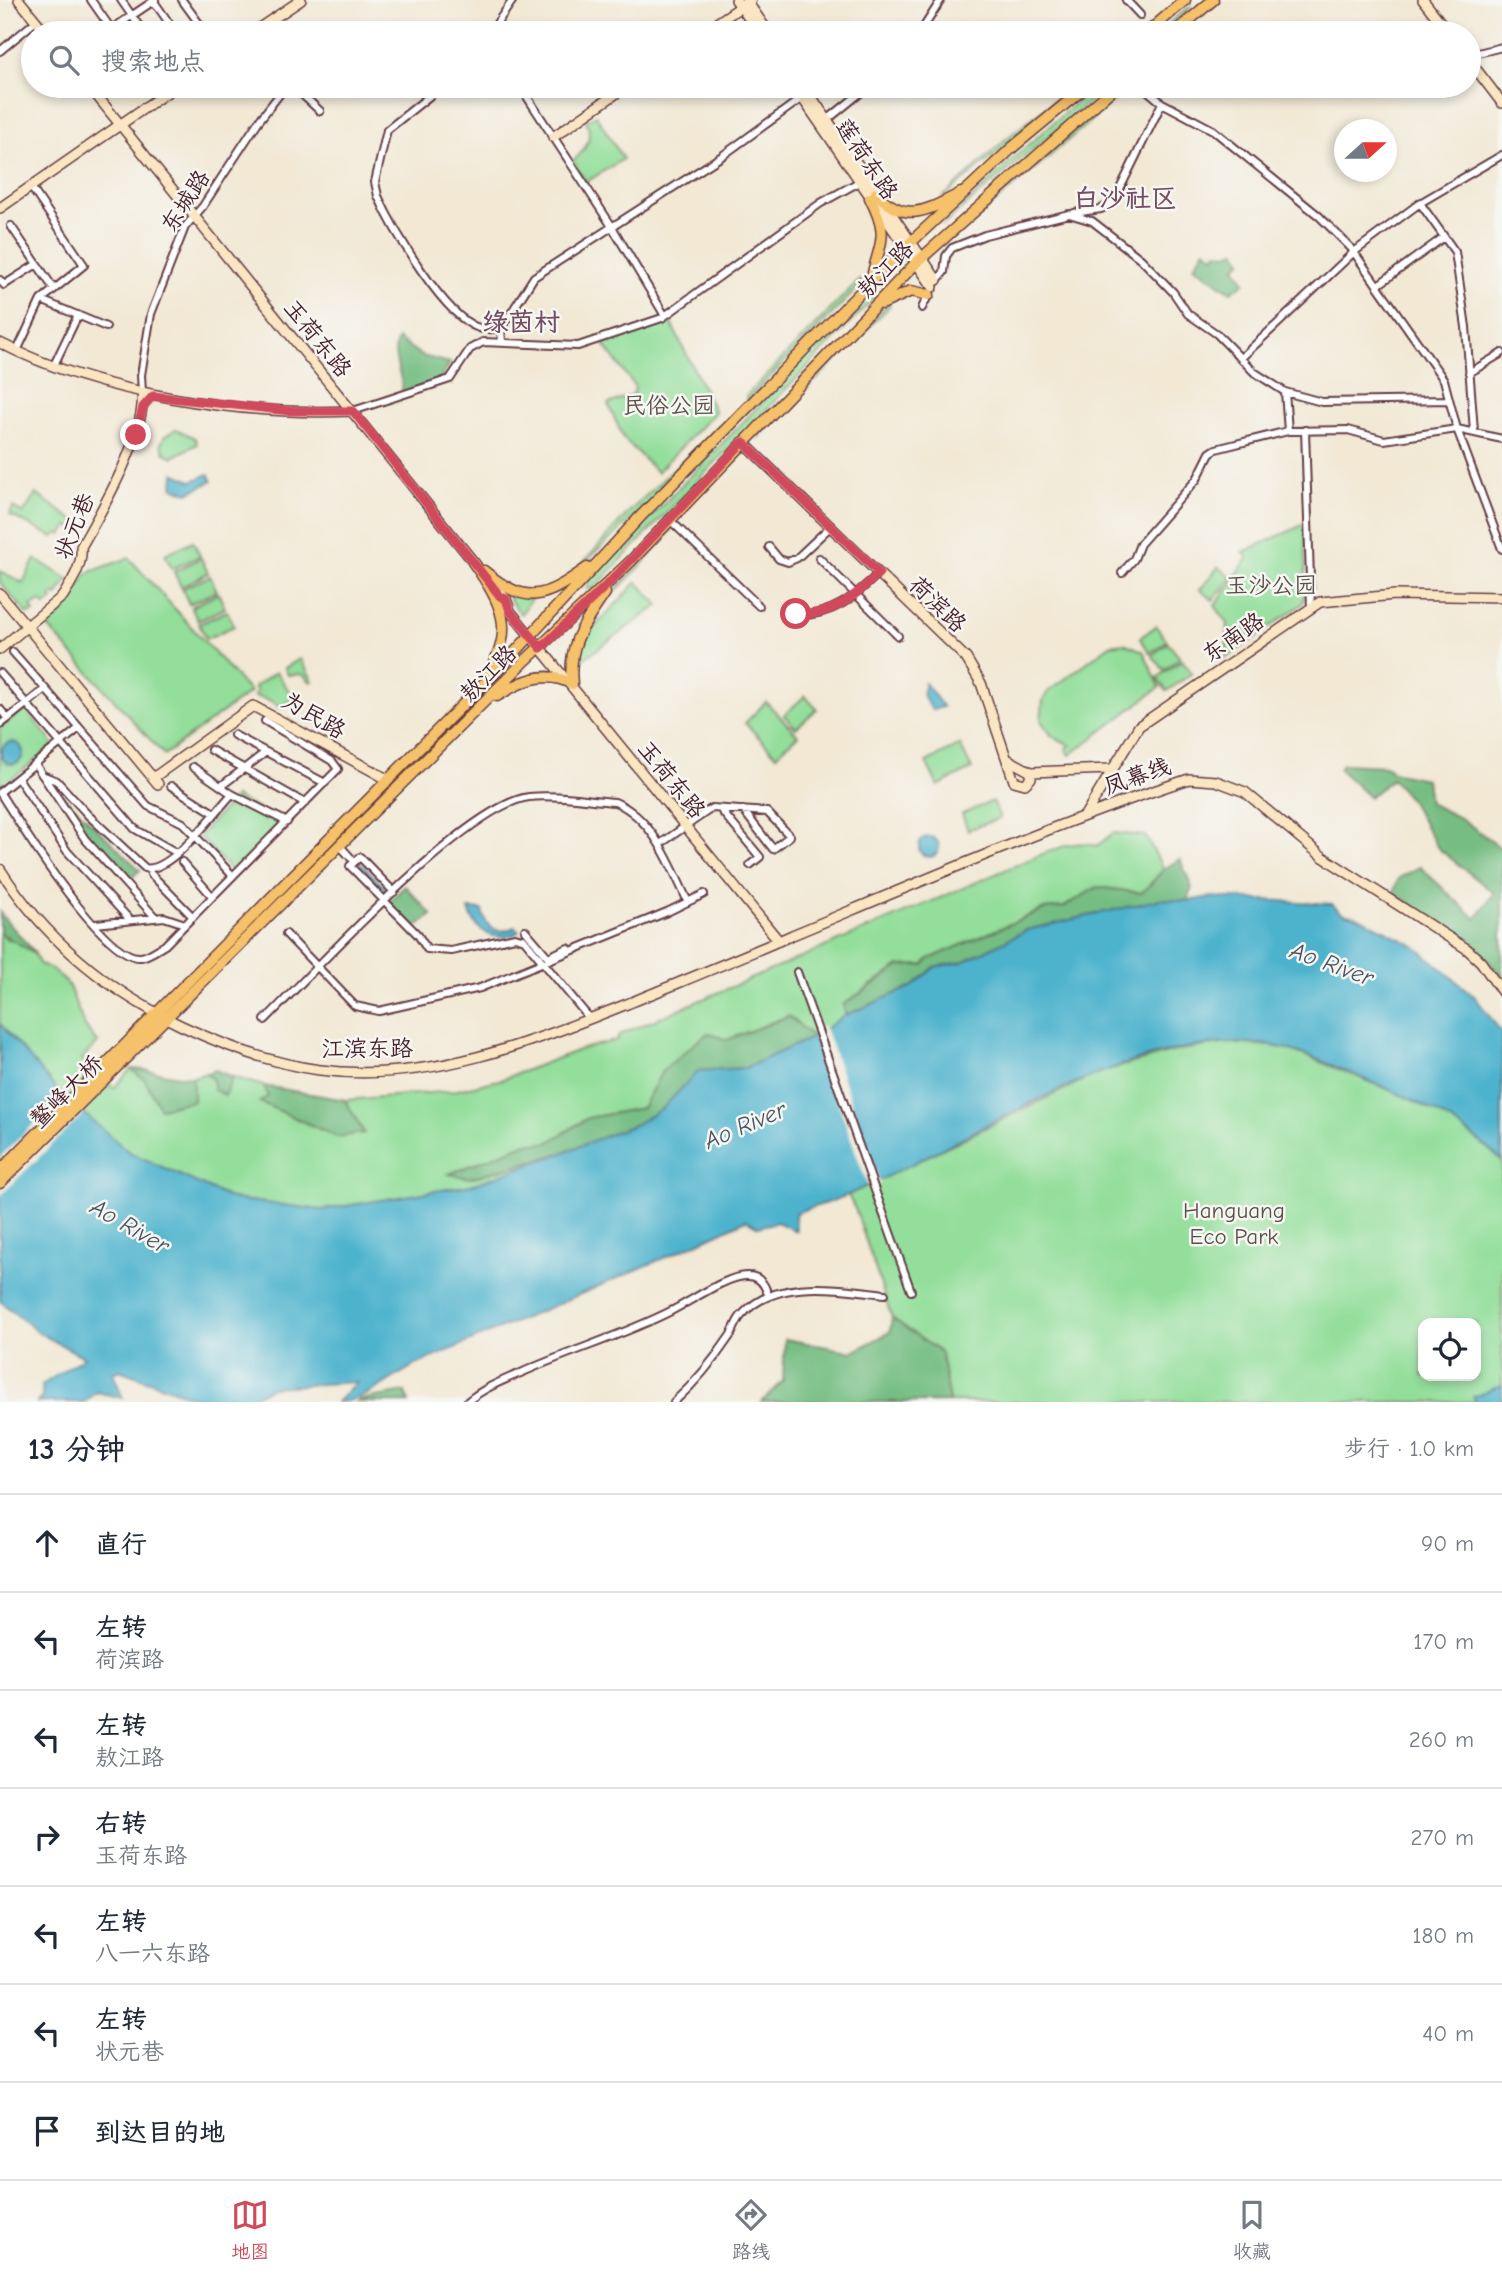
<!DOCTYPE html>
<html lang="zh">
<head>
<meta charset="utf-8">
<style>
	:root { --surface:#fff; --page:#f6f6f7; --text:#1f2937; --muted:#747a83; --line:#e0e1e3; --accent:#d1495b }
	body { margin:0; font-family:"Comic Neue","LXGW WenKai TC",sans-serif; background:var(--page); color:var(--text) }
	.controls { position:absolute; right:21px; bottom:21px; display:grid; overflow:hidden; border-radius:14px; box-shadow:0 4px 10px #0003 }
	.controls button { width:63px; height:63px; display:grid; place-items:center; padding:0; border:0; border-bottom:2px solid var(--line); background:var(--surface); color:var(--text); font:35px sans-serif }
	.compass { position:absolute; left:1334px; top:119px; width:63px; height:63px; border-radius:50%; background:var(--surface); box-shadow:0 4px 10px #0003; rotate:69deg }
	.stop { position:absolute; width:21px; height:21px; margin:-16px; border:5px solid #d1495b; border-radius:50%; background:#fff }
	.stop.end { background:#d1495b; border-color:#fff; box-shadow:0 2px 7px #0008 }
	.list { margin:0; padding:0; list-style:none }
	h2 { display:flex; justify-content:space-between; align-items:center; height:91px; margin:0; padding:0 28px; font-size:30px }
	h2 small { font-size:23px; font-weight:400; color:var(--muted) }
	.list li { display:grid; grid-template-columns:46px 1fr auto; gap:21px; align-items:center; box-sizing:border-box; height:98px; padding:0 28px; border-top:2px solid var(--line) }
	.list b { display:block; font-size:26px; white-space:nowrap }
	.list p { margin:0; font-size:23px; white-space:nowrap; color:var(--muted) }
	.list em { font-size:23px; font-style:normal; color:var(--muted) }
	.icon { flex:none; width:38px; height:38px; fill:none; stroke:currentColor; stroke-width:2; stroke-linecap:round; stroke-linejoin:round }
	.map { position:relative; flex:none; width:1502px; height:1402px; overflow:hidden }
	.search { position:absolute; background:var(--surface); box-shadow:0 4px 10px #0003; left:21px; right:21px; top:21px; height:77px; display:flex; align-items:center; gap:18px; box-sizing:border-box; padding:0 24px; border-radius:38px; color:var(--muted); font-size:26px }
	.sheet { height:777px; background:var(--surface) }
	nav { display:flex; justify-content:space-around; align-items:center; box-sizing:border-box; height:98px; border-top:2px solid var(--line); background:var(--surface); font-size:19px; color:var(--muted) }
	nav a { display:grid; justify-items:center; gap:4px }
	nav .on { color:var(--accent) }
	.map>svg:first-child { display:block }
	.green { fill:#92de9a; stroke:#6e7e62; stroke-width:2; fill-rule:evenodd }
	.forest { fill:#75bd82; stroke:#606e56; stroke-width:2 }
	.water { fill:#4eb3cd; stroke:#4c697c; stroke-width:2 }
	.pier { fill:#f2e8d4 }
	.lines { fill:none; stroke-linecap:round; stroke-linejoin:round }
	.street-casing { stroke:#633d44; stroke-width:10 }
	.secondary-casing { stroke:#633d44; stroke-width:12 }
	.primary-casing { stroke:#633d44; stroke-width:13 }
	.street { stroke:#fff; stroke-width:6 }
	.secondary { stroke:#fbe6c4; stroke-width:9 }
	.primary { stroke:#f5c16b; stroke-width:10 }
	.route { stroke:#d1495b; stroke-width:9 }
	.labels { text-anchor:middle; stroke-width:5; stroke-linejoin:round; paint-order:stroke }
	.street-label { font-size:23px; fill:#4a1f2b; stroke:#f6f6f2 }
	.park-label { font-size:23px; fill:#5c4f47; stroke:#f6f6f2 }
	.water-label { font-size:24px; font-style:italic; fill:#4b5364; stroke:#f6f6f2 }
	.quarter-label { font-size:26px; font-weight:bold; fill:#764e63; stroke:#f6f6f2 }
</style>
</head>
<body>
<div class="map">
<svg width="1502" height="1402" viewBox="0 0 1502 1402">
	<rect width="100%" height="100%" fill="#f6f6f2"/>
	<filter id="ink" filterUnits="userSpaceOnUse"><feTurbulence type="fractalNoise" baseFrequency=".0143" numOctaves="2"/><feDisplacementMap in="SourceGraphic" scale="14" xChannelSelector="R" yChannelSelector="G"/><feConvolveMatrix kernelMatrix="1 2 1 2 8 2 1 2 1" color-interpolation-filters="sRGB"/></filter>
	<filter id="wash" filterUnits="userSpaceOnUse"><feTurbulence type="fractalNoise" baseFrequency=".00686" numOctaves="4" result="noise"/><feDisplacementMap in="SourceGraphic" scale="28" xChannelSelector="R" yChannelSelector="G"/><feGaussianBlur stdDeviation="1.57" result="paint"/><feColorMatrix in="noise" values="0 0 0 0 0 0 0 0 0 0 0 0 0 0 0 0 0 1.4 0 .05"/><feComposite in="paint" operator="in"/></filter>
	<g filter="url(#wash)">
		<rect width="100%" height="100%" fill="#f2e8d4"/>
		<path class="green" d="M 1190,6 L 1189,10 L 1163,33 L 1156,33 Z
			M 1073,86 L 1079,86 L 941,199 L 1006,139 Z
			M 1095,86 L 1108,86 L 942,226 L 1017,155 Z
			M 1125,86 L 1131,86 L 967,227 L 966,225 Z
			M 596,115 L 623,159 L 586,182 L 573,161 C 586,150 594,137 586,121 Z
			M 860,279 L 863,283 L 746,401 L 746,396 Z
			M 870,291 L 874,298 L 592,590 L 586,588 L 588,582 Z
			M 888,303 L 890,306 L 758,438 L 757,435 C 800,390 846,349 888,303 Z
			M 669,319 L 715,412 L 657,472 L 624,439 L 608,404 L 633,395 L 635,387 L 603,343 Z
			M 718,427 L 718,432 L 655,497 L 575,572 L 630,511 Z
			M 176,429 L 195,438 L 197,444 L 173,457 L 165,453 L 161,444 L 164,437 Z
			M 36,494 L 86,529 L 84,532 L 68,526 L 62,535 L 59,533 L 53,537 L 10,515 L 13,507 L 23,514 Z
			M 1305,524 L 1306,592 L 1302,604 L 1226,658 L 1228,623 L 1215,606 L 1248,558 L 1243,552 Z
			M 668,528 L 671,530 L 641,566 L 605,602 Z
			M 193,541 L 200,556 L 172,569 L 165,554 Z
			M 129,558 L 250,692 L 164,755 L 47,626 L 65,611 L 87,573 Z
			M 201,558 L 208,573 L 181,587 L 174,572 Z
			M 35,559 L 68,579 L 57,596 L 54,594 L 51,597 L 53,600 L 45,606 L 41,601 L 31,606 L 34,612 L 27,614 L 0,583 L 0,571 L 23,583 Z
			M 1218,567 L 1232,577 L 1213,600 L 1200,590 Z
			M 210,576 L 217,591 L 189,604 L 182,589 Z
			M 637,582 L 659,605 L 579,662 L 582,640 Z
			M 218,593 L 225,608 L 198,621 L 191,607 Z
			M 513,594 L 531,599 L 521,614 L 509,599 Z
			M 227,611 L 234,626 L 206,639 L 199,624 Z
			M 1156,626 L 1167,641 L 1150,653 L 1140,638 Z
			M 1124,643 L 1143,651 L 1160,687 L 1070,755 L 1066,749 L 1070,745 L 1052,736 L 1041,721 L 1043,700 L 1048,692 L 1110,645 Z
			M 1168,643 L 1180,658 L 1164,670 L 1152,655 Z
			M 300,659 L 313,681 L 311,682 L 302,674 L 288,675 L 285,668 Z
			M 1182,660 L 1192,673 L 1167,691 L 1157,678 Z
			M 276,672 L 294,698 L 280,708 L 272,701 L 254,696 L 257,691 L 254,687 Z
			M 805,696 L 817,709 L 796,728 L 784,715 Z
			M 766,702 L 798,735 L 776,755 L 745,723 Z
			M 25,708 L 54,745 L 3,786 L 0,783 L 0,729 Z
			M 960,745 L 972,769 L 938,786 L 926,762 Z
			M 235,797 L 282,822 L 232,872 L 199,836 Z
			M 993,801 L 1000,818 L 968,830 L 962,814 Z
			M 1113,833 L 1145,836 L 1164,869 L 1142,893 L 1097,887 L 1064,907 L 1044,909 L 929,959 L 924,965 L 899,966 L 843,1005 L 846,1015 L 813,1037 L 788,1016 L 727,1040 L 663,1070 L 642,1108 L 588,1118 L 548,1143 L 527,1143 L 470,1178 L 565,1152 L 471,1185 L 322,1210 L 232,1199 L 129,1152 L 60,1094 L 0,1024 L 0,933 L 6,939 C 21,940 35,950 39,964 L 52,969 L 68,984 L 84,1025 L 98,1043 L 81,1059 L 114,1088 L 131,1069 L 145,1080 L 193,1101 L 193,1077 L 207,1073 L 225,1095 L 232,1077 L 264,1086 L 268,1096 L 260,1102 L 337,1137 L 364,1133 L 345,1100 L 453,1091 L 503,1079 L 582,1049 L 617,1040 L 619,1035 L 1040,855 C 1059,848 1077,839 1097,846 Z
			M 1229,1043 L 1283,1047 L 1415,1100 L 1469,1130 L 1502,1161 L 1502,1402 L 949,1402 L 941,1353 L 892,1318 L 856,1211 L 848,1195 L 1098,1073 L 1179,1050 ZM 1423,1323 L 1476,1323 L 1476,1376 L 1423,1376 Z"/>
		<path class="forest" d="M 1205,249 L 1214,256 L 1217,252 L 1227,254 L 1236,251 L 1242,261 L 1235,267 L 1245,282 L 1231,292 L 1194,266 Z
			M 398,339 L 422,356 L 450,363 L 441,379 L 402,393 C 404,374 389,357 398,339 Z
			M 1342,764 L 1387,766 L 1392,772 L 1426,779 L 1429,803 L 1462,819 L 1502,849 L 1502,977 L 1473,944 L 1393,893 L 1399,878 L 1420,867 L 1476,919 L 1494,893 L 1438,848 L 1409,798 L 1392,779 L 1369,797 L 1339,769 Z
			M 54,787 L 140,870 L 129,880 L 89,838 Z
			M 1180,859 L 1192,888 L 1188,901 L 1162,899 L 1027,930 L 963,962 L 935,967 L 912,987 L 846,1015 L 843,1005 L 900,966 L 924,965 L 929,959 L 1045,909 L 1064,907 L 1097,887 L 1142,893 L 1164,869 Z
			M 405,886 L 432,915 L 415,928 L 389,902 Z
			M 0,912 L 4,918 L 36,954 L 0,933 Z
			M 789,1016 L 813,1037 L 745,1068 L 698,1071 L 663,1108 L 636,1124 L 565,1152 L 470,1178 L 449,1174 L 527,1143 L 548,1143 L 588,1118 L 642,1108 L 663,1070 L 708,1033 L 727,1040 Z
			M 131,1069 C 152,1069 172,1077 193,1077 L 193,1101 L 160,1108 L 145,1080 Z
			M 215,1070 L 232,1077 L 225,1095 L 214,1090 L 213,1080 L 207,1073 Z
			M 264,1086 L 345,1100 L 364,1133 L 337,1137 L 260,1102 L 268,1096 Z
			M 892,1318 L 941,1353 L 949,1402 L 762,1402 L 783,1381 L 785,1339 L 853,1352 L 890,1332 Z
			M 405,1392 L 409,1402 L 357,1402 L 359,1400 Z"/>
		<path class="water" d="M 174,473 L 192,481 L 209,474 L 212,481 L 188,493 L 173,487 Z
			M 925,683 L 943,707 L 932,710 C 928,704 926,700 922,694 Z
			M1 753a11 11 0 1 1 22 0a11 11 0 1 1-22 0Z
			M919 847a10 10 0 1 1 20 0a10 10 0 1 1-20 0Z
			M 361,863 L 387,890 L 383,895 L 356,867 Z
			M 1210,897 L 1332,904 L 1342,913 L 1357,916 L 1415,946 L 1475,997 L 1502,1033 L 1502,1161 C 1456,1118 1419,1102 1362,1078 C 1337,1068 1310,1054 1283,1048 C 1147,1016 971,1141 850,1194 C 832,1202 813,1207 795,1213 L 796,1231 L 777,1222 L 758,1227 L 746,1220 C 638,1272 527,1316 418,1364 C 391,1376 367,1402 337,1402 L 357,1382 L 272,1387 L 243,1402 L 207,1402 L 119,1370 L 113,1373 L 123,1398 L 97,1392 L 84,1402 L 37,1402 L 42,1397 L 42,1385 L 84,1357 L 39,1333 L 0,1301 L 0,1024 L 60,1093 L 129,1152 L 232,1199 L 322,1210 L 471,1185 L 565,1152 L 636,1124 L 663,1108 L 698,1071 L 745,1068 L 813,1037 L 846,1015 L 912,987 L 935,967 L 963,962 L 1027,930 L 1162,899 L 1188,901 Z
			M 469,909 L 482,910 C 485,928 497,936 515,927 L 519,932 C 498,944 475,933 469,909 Z
			M 1502,1385 L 1502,1402 L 1476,1402 L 1473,1397 Z"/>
		<path class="pier" d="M 824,1025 L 880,1184 L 869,1189 L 813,1032 Z
			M 65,1093 L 86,1111 L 0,1196 L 0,1157 Z"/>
	</g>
	<g filter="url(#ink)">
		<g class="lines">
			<g class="street-casing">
				<path id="street" d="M 91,0 L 112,30
					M 121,0 L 144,33
					M 153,0 L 176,33
					M 182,0 L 206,33
					M 1126,0 L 1140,15
					M 106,33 L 155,0
					M 490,33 L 513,0
					M 920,33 L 941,0
					M 0,51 L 36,21
					M 1469,60 L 1478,53 L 1502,47
					M 293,86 L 320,111
					M 442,86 L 387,130 L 375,182 L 378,196 C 393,229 445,318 479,328 C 485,330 494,329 501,329
					M 520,86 L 611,225 L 665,316
					M 1142,86 L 1162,103 L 1213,130 L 1319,216 L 1351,248 L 1444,380 L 1457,429 L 1502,549
					M 1436,90 L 1441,86
					M 827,120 L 869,86
					M 1420,203 L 1455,252 L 1466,327 L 1474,431
					M 1074,213 L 1101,209 L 1113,203 L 1162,103
					M 11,226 L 54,289
					M 0,280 L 4,285 L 37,264
					M 936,282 L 944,272 L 946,256 L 952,248 L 985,235 L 1069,214 L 1092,221 L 1141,259 L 1173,292 L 1188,314 L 1217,334 L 1254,372 L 1285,392 L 1322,402 L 1449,400
					M 1378,285 L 1444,237
					M 41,300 L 106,327
					M 922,308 L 929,294
					M 502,342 L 501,329 L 534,277 L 722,156 L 802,98
					M 17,351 L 41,300 L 84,265 L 31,187
					M 1241,358 L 1354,252 L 1420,203 L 1502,155
					M 54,365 L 78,315
					M 1469,373 L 1502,353
					M 142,392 L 141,375 L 151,314 L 185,227 L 203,206 L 258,122 L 286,86
					M 1285,392 L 1288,431
					M 353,411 L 450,379 L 470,349 L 483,342 L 578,346 L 662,318 L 821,203 L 859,182
					M 1305,430 L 1311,608
					M 669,519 L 759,606
					M 769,547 L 779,559 L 788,562 L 797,558 L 831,526
					M 819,558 L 898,636
					M 1122,573 L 1134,559 L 1140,544 L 1197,479 L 1210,453 L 1216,449 L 1288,431 L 1348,430 L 1384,440 L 1457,429 L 1502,439
					M 795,615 C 832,617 854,597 879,573
					M 13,652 L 148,806 L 183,823 L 233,876
					M 0,673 L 135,829 L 177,853
					M 0,709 L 8,719
					M 0,725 L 45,689
					M 234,735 L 325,783
					M 211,750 L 305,803
					M 35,764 L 85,839 L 155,917
					M 193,767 L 232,794
					M 42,775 L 57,781 L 88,815 L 145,868 C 170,874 215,812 232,794 L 287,822
					M 18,778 L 67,851 L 130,920
					M 171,786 L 214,813
					M 221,786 L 266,752
					M 0,792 L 78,729
					M 0,793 C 19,823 104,961 141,957 C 149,956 158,949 165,945 L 338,769 L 332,761 L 265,721
					M 720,809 L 760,857 L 750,865
					M 660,844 L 712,808 L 767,812 L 790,836 L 773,849 L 743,810
					M 341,847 L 351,858
					M 182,862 L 212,896
					M 151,874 L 193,917
					M 394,892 L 360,857 L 350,866 L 418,935 L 427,949 L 451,951 L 515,937 L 525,940
					M 95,924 L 164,917 L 185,924
					M 525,930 L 548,957
					M 286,934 L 355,1006 L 379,1011 L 480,988 L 667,912 L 704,894
					M 523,938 L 590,1019
					M 550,959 L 548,957 L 568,948
					M 797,972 L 911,1291
					M 265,1020 C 314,971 467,804 529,797 C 556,794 587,800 615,802 C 654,819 671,866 688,902
					M 467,1402 C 483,1388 504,1380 523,1372 C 572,1350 624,1335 671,1311 C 690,1302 729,1274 748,1276 C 758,1276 764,1283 767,1292
					M 674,1402 C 696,1382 714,1360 730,1336 C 734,1330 736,1322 741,1316 C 775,1276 840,1289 885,1294"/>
			</g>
			<g class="secondary-casing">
				<path id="secondary" d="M 19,0 L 46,33
					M 736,0 L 759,33
					M 746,0 L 769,33
					M 1423,0 L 1449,33
					M 252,33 L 301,0
					M 702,33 L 751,0
					M 1469,60 L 1502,103
					M 89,86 L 476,565
					M 794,86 L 933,287
					M 804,86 L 937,280
					M 553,137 L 627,86
					M 0,208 L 176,86
					M 0,343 C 100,394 241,416 353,411
					M 743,442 L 966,658 L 981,683 L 1014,781 L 1025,784 L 1031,778 L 1031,772
					M 491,584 L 506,599 L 510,611 L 779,941
					M 0,594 L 158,784
					M 0,649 L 63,596 C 72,581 83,565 81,547 C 102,510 147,433 142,392
					M 1009,760 L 1031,772 L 1110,769
					M 153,778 L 253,706 L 389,780
					M 1085,815 L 1139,726 L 1320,602 L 1395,595 L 1502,597
					M 0,869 C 45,939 108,991 182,1026 C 225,1046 273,1064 320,1070 C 430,1084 532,1042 632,1002 C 685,980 738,959 790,936 C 922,881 1053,824 1189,779 L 1216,781 L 1245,792 L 1323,857 L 1467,949 L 1481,962 L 1502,992"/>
			</g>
			<g class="primary-casing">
				<path id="primary" d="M 1147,33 L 1185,0
					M 1174,33 L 1213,0
					M 876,193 C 906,225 928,210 961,193
					M 870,198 C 891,239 879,242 871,281
					M 882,304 L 911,291 L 929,295
					M 473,562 C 502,603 517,631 486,676
					M 484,571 C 528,607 544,598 587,568
					M 572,684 C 568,643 583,626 605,593
					M 497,696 C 521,681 546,669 572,684
					M 0,1171 L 517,650 L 640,517 L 894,258 L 1013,147 L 1087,86
					M 0,1183 L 526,660 L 631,561 L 916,263 L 1116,86"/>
			</g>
			<use href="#street" class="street"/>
			<use href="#secondary" class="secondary"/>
			<use href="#primary" class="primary"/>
		</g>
	</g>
	<g class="lines" filter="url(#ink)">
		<path class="route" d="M 136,435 L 143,407 L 153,396 L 290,411 L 353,411 L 500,596 L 506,599 L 510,611 L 541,648 L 615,577 L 743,442 L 879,573 C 854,597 833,617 796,614"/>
	</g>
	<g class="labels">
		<g class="street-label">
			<text transform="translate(867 159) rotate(56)" y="8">莲荷东路</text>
			<text transform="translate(185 201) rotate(-57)" y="8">东城路</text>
			<text transform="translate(885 269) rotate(-46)" y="8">敖江路</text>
			<text transform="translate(318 338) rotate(51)" y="8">玉荷东路</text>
			<text transform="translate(74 526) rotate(-68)" y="8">状元巷</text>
			<text transform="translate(938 604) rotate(44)" y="8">荷滨路</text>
			<text transform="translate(1233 637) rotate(-35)" y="8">东南路</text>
			<text transform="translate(488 673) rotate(-45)" y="8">敖江路</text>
			<text transform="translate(314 715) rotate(30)" y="8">为民路</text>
			<text transform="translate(1137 776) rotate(-19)" y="8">凤幕线</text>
			<text transform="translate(672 779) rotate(51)" y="8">玉荷东路</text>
			<text x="367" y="1056">江滨东路</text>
			<text transform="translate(66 1091) rotate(-45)" y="8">鳌峰大桥</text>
		</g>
		<g class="park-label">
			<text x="669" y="413">民俗公园</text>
			<text x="1271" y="593">玉沙公园</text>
			<text x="1234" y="1218">Hanguang<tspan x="1234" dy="26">Eco Park</tspan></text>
		</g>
		<g class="water-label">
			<text transform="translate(1332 964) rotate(20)" y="8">Ao River</text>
			<text transform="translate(745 1125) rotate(-23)" y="8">Ao River</text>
			<text transform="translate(130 1226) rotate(30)" y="8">Ao River</text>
		</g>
		<g class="quarter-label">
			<text x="1125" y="207">白沙社区</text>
			<text x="521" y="331">绿茵村</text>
		</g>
	</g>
</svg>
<div class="controls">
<button><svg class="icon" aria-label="locate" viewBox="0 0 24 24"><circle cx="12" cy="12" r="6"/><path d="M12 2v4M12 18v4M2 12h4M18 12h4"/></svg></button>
</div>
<svg class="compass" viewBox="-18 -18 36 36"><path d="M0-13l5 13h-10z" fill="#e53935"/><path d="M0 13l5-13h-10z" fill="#747a83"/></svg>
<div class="stop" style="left:796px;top:614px"></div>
<div class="stop end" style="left:136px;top:435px"></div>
<div class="search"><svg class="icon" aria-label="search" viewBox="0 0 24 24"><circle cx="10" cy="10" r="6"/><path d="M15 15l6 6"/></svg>搜索地点</div>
</div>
<section class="sheet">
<h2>13 分钟<small>步行 · 1.0 km</small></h2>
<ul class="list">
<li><svg class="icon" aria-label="ahead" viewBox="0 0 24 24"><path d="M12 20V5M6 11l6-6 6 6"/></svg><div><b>直行</b></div><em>90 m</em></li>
<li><svg class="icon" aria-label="left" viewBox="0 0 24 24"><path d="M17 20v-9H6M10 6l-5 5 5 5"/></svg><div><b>左转</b><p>荷滨路</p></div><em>170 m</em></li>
<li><svg class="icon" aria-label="left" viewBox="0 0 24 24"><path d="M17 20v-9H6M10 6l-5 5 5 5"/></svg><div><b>左转</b><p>敖江路</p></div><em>260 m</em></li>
<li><svg class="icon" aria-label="right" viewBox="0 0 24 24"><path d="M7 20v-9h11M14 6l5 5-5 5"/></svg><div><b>右转</b><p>玉荷东路</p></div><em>270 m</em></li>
<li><svg class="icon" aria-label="left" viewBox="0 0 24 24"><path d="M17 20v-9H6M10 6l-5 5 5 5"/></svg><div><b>左转</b><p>八一六东路</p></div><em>180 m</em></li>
<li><svg class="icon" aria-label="left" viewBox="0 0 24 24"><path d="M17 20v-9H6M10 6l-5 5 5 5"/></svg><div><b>左转</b><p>状元巷</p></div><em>40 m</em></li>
<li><svg class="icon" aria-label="arrive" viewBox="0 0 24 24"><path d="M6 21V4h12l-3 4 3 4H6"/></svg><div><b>到达目的地</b></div></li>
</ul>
</section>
<nav>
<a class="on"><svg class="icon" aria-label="map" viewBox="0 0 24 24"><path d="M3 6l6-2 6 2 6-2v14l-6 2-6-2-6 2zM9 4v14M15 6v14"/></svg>地图</a>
<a><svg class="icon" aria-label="directions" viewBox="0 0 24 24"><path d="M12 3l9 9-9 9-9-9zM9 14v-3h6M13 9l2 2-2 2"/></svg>路线</a>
<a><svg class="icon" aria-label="saved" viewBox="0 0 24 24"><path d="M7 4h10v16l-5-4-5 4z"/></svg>收藏</a>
</nav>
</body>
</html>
